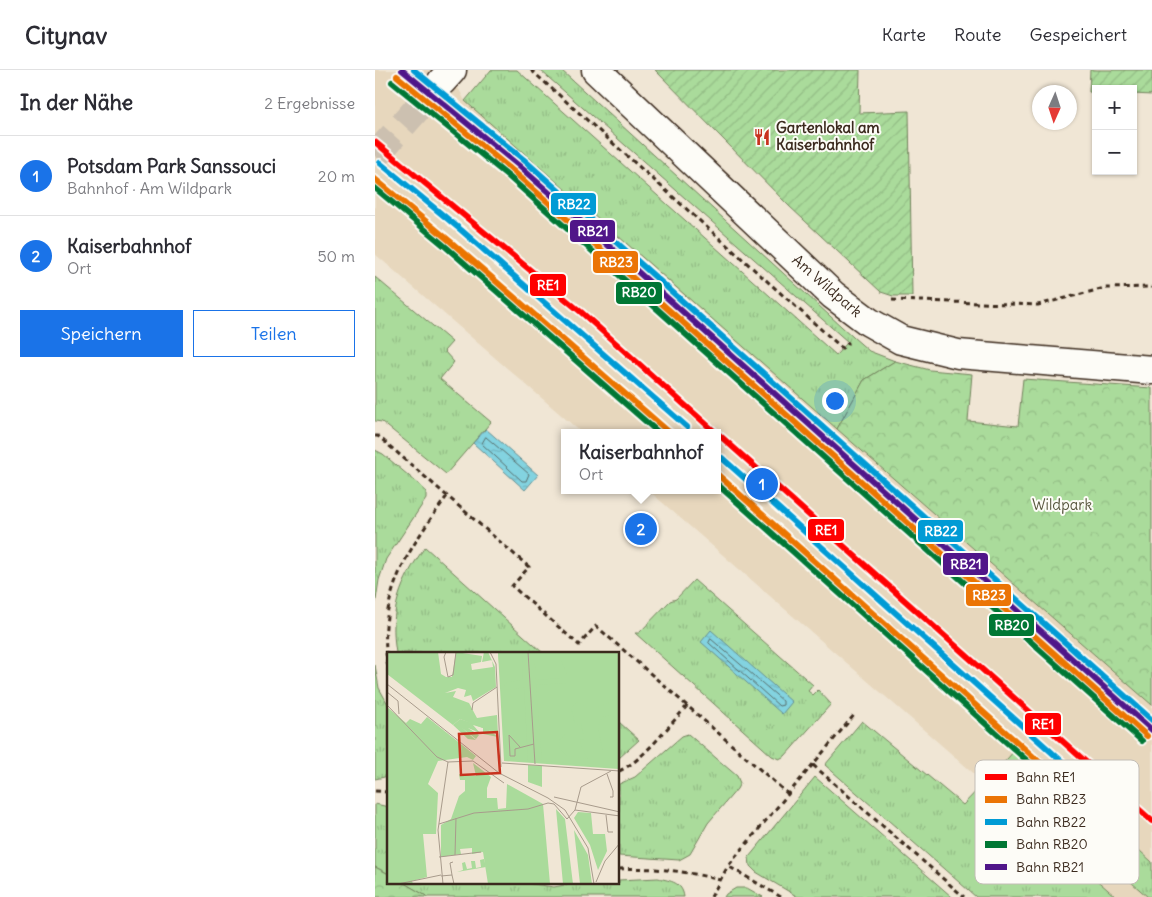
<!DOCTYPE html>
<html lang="de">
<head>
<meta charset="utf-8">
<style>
	:root { --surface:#fff; --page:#f2f2f3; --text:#2b2b33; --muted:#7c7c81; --line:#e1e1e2; --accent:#1a73e8 }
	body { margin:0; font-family:Delius,sans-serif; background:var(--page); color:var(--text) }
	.controls { position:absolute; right:15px; top:15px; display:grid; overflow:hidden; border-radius:0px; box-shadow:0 1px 4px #0004 }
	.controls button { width:45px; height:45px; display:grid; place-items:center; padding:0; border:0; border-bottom:1px solid var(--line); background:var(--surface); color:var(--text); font:25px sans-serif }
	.compass { position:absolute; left:657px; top:15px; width:45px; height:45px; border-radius:50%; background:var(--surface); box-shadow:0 1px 4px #0004; rotate:183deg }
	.you { position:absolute; left:459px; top:330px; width:18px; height:18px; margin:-12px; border:4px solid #fff; border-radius:50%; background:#1a73e8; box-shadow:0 0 0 8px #1a73e833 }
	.badge { display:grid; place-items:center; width:32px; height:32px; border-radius:50%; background:var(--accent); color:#fff; font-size:16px; font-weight:700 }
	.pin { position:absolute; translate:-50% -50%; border:2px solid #fff; box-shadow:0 1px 5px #0006 }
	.popup { position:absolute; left:186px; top:359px; width:160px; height:65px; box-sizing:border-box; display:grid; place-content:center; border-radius:0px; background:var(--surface); filter:drop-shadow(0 1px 4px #0005); font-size:16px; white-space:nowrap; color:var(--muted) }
	.popup b { font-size:19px; color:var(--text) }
	.popup::after { content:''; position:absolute; left:50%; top:100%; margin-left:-10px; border:10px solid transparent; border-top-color:var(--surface) }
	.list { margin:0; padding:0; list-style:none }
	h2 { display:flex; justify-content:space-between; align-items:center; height:65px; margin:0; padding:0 20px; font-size:21px }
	h2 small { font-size:16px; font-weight:400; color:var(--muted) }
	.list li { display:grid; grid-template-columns:32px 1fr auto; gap:15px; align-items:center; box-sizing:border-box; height:80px; padding:0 20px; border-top:1px solid var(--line) }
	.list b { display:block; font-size:19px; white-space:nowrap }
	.list p { margin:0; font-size:16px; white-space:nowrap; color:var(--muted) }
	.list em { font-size:16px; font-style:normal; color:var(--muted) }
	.actions { display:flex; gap:10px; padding:15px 20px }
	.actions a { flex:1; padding:11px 0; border:1px solid var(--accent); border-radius:0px; text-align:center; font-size:18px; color:var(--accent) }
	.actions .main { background:var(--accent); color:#fff }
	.map { position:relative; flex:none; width:777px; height:827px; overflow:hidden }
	header { display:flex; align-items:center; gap:30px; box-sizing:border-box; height:70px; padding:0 25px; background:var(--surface); border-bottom:1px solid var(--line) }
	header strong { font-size:24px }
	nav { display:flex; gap:28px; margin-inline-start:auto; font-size:18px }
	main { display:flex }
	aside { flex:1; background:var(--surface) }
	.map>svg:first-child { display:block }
	.built { fill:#e7d7bd }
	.grass { fill:url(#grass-tufts); stroke:#72825c }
	.forest { fill:url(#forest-crowns); stroke:#72825c }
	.garden { fill:url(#garden-furrows); stroke:#72825c }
	.water { fill:url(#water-ripples); stroke:#668f92 }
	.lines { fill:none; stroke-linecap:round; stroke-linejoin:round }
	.shore { stroke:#586e6c; stroke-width:1 }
	.minor-tunnel { stroke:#ccc0b0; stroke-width:28; stroke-dasharray:28 14; stroke-linecap:butt }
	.minor-casing { stroke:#3b2a1e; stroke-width:31 }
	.path { stroke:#3b2a1e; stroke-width:3; stroke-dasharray:5 4; stroke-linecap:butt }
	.minor { stroke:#fdfcf7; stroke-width:28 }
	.rail-1-casing { stroke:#fdfcf7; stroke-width:10 }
	.rail-2-casing { stroke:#fdfcf7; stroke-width:10 }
	.rail-3-casing { stroke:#fdfcf7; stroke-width:10 }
	.rail-4-casing { stroke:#fdfcf7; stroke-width:10 }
	.rail-5-casing { stroke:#fdfcf7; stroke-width:10 }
	.rail-1 { stroke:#f00; stroke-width:6 }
	.rail-2 { stroke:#501689; stroke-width:6 }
	.rail-3 { stroke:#eb7405; stroke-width:6 }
	.rail-4 { stroke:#009bd5; stroke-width:6 }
	.rail-5 { stroke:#007734; stroke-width:6 }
	.labels { text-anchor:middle; stroke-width:4; stroke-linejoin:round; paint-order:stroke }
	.poi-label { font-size:15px; font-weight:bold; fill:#3b2a1e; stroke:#fdfcf7; text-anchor:start }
	.street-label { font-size:15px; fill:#3b2a1e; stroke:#fdfcf7 }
	.park-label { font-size:15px; fill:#57563d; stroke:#fdfcf7 }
	.inset-road { fill:none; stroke:#a89b8c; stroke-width:1 }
	.view { fill:#c8321e; fill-opacity:0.15; stroke:#c8321e; stroke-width:2.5 }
	.inset-edge { fill:none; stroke:#3b2a1e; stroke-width:2.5 }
	.key { fill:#fdfcf7; stroke:#c3bdb6; stroke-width:1 }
	.key-label { font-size:14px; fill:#3b2a1e }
	.line-badge { stroke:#fdfcf7; stroke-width:2 }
	.badge-label { font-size:14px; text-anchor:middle; font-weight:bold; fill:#fff }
</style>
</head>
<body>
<header>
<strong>Citynav</strong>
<nav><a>Karte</a><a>Route</a><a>Gespeichert</a></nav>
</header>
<main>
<aside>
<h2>In der Nähe<small>2 Ergebnisse</small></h2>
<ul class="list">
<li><span class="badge">1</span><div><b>Potsdam Park Sanssouci</b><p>Bahnhof · Am Wildpark</p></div><em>20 m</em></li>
<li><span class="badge">2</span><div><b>Kaiserbahnhof</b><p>Ort</p></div><em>50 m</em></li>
</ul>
<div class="actions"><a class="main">Speichern</a><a>Teilen</a></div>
</aside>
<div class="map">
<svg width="777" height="827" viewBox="0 0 777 827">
	<defs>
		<pattern id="grass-tufts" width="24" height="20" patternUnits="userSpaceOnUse" patternTransform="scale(1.25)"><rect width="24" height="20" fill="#aadb9b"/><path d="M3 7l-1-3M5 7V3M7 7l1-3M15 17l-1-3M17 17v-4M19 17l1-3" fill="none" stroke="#93bc85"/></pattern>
		<pattern id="forest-crowns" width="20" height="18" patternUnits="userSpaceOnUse" patternTransform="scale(1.25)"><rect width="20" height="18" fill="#aadb9b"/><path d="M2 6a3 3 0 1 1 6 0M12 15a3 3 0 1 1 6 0" fill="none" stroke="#93bc85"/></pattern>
		<pattern id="garden-furrows" width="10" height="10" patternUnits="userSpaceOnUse" patternTransform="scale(1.25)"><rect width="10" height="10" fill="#aadb9b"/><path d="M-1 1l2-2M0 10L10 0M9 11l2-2" fill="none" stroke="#93bc85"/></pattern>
		<pattern id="water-ripples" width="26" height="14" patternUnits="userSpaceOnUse" patternTransform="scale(1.25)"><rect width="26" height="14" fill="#83d3e0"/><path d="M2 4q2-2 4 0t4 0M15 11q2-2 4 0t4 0" fill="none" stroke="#72b5c0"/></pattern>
	</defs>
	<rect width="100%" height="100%" fill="#f0e6d5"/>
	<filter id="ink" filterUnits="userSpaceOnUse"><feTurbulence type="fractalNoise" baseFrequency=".02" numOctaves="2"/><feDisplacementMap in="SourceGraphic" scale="10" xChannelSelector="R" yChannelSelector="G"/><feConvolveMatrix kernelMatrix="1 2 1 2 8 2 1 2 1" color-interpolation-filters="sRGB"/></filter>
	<g filter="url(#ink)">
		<path class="built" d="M 0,0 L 74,0 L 90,31 L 777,635 L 777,827 L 741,827 L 273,420 L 342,420 L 342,363 L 207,363 L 0,184 Z"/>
		<path class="grass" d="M 116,0 L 142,0 L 461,285 L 473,272 L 165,0 L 186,0 L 478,267 L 494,281 L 520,291 L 489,310 L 462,359 L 90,31 Z
			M 0,207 L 77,272 L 69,281 L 79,292 L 65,309 L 116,352 L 71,404 L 7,352 L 0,351 Z
			M 0,380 L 8,384 L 47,417 L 51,422 L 51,429 L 11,489 L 4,510 L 0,537 Z
			M 50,477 L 168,583 L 21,583 C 14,540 25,512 50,477 Z
			M 319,510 L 438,615 L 433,621 L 438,625 L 443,620 L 456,634 L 410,686 L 404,689 L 397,686 L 260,563 L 264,563 L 295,531 L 301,529 Z
			M 0,595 L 4,618 L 14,636 L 14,706 L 0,709 Z
			M 487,651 L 588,735 L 610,712 L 741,827 L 601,827 L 450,695 Z
			M 244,652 L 264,670 L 244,688 Z
			M 313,664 L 362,706 L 365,713 L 362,719 L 333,753 L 315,784 L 304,790 L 244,786 L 244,714 L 260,707 L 307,666 Z
			M 647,672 L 777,792 L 777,827 L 773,827 L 625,697 Z
			M 440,707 L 577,827 L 423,827 L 381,802 L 375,796 L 374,787 Z
			M 0,734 L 14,737 L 14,804 L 0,797 Z
			M 283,808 C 296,811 307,812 309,827 L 53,827 L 29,813 L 151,813 L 179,817 L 200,813 L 244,813 L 244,810 Z
			M 361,818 L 372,818 L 388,827 L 349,827 L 351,824 Z"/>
		<path class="forest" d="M 520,291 L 555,300 L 597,304 L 593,351 L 643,356 L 648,309 L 777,318 L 777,635 L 462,359 L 489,310 Z
			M 0,797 L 14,804 L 14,813 L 29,813 L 53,827 L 0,827 Z"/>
		<path class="garden" d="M 280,0 L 485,0 L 484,43 L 534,41 L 537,226 L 518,226 L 506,222 L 414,136 Z
			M 715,0 L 777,0 L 777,25 L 758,24 L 758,19 L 721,19 L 721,23 L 714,22 Z"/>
		<path class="water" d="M 111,359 L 163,405 L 150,420 L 98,373 Z
			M 336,560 L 417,632 L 407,644 L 326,572 Z"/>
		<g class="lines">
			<path class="shore" d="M 111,367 L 154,404 L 151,411 L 147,411 L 107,374 Z
				M 336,569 L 408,631 L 408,635 L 404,636 L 334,573 Z"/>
			<path class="minor-tunnel" d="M 0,86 L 67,11"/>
			<g class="minor-casing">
				<path id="minor" d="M 221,0 L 458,225 L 494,252 L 526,270 L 583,284 L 777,300
					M 67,11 L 77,0"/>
			</g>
			<path class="path" d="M 156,0 L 467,278 L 474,272
				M 517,230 L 663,235 L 730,218 L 777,217
				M 0,366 L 3,366 L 154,497 L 137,516 L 204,575 L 221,556 L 413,724
				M 14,604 C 0,527 31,483 72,426
				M 438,695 L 589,827
				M 244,701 C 268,691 294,655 313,635
				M 0,721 L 14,722
				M 244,799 C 278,797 312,801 345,810
				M 336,827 L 353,796
				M 406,827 L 353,796 L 480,644"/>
			<use href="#minor" class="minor"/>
			<g class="rail-1-casing">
				<path id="rail-1" d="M 0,72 L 206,242 L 341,363
					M 342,363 L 777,751"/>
			</g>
			<g class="rail-2-casing">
				<path id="rail-2" d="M 27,0 L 143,95 L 777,660"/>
			</g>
			<g class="rail-3-casing">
				<path id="rail-3" d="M 22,6 L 138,101 L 772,666
					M 0,109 L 76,172 L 295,363
					M 342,404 L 747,766"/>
			</g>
			<g class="rail-4-casing">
				<path id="rail-4" d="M 39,0 L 148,89 L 777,650
					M 5,93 L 86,160 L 312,357
					M 347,388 L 757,754"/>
			</g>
			<g class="rail-5-casing">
				<path id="rail-5" d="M 17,12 L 133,106 L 767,671
					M 0,118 L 71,177 L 284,363
					M 342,414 L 742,771"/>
			</g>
			<use href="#rail-1" class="rail-1"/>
			<use href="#rail-2" class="rail-2"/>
			<use href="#rail-3" class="rail-3"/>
			<use href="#rail-4" class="rail-4"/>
			<use href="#rail-5" class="rail-5"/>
		</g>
	</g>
	<defs>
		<g id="restaurant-bare" transform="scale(1.35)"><path d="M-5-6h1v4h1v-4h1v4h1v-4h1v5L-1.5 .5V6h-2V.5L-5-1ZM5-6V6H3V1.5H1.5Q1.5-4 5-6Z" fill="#c8321e" stroke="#fdfcf7" stroke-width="2.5" paint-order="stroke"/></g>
	</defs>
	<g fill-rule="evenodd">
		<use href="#restaurant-bare" x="387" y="67"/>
	</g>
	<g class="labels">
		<g class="poi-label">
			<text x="401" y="63">Gartenlokal am<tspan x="401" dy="17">Kaiserbahnhof</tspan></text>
		</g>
		<g class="street-label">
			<text transform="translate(452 216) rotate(41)" y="5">Am Wildpark</text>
		</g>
		<g class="park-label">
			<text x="687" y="440">Wildpark</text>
		</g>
	</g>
	<g transform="translate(12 582)">
		<rect width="232" height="232" fill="#f0e6d5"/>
		<path d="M 111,0 L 232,0 L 232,117 L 117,109 ZM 73,67 L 98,75 L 111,85 L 96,82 L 96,76 L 86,73 L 93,81 L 81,76 L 92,83 L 89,87 L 75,76 L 89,88 L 81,87 L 66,73 ZM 97,207 L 99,215 L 70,220 L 76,218 L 75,211 L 78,210 L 80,217 L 85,216 L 84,209 L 88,209 L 89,216 L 94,215 L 93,208 Z" fill="#aadb9b"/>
		<path d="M 0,0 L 51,0 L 54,22 L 59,25 L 65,25 L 69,0 L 95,4 L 94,10 L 84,12 L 85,18 L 106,15 L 105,8 L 95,10 L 97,0 L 101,0 L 108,15 L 109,35 L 86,49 L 84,43 L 77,45 L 79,38 L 71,36 L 58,41 L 69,39 L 66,45 L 82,51 L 90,66 L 110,63 L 111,82 L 73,67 L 66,73 L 0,22 ZM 111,0 L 135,0 L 136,28 L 120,30 L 117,34 L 123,38 L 137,35 L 141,109 L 120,108 ZM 147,0 L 177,0 L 173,6 L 180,22 L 173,26 L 149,28 ZM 179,31 L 179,82 L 172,88 L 173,97 L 180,104 L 201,107 L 194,94 L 193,88 L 197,87 L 194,71 L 188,73 L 184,55 L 191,50 L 200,56 L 209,56 L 224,50 L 229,44 L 232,52 L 232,82 L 231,69 L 225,63 L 215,65 L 211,75 L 216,101 L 225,104 L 232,99 L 232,116 L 155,109 L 149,33 ZM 0,55 L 19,71 L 23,67 L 34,72 L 40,65 L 89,104 L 86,108 L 80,105 L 51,109 L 41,132 L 51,141 L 49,182 L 36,182 L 40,225 L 25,229 L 26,232 L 0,232 Z" fill="#aadb9b"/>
		<path d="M 86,111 L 104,125 L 100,136 L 100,146 L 110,146 L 111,157 L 119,156 L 120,132 L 156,152 L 163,232 L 101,232 L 96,200 L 85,202 L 85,196 L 73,197 L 74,202 L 54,205 L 54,173 L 64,167 L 72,144 L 78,139 L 78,128 L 73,128 L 72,122 L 89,124 ZM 141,113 L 155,114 L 155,135 L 141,130 ZM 169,157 L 178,167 L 186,232 L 176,232 ZM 191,160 L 204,161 L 206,182 L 218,182 L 220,199 L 211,218 L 203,193 L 187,166 ZM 187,178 L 201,203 L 205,232 L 193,232 Z" fill="#aadb9b"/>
		<path class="inset-road" d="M 59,0 L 57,5 L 61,25 L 66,23 L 69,0M 103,0 L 109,12 L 114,115M 141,0 L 148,112M 0,32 L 112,121 L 161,146 L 178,158 L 201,196 L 207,232M 0,40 L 11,49 L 12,62M 0,53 L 50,105 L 61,110M 85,58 L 86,51 L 110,35M 133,95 L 122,83 L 123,104 L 128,104 L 128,97 L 147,92M 61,110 L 86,109 L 117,131M 115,111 L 233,119M 220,122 L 226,139 L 226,145 L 223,145M 167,145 L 233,160M 188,158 L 233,164M 219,163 L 221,180 L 226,180M 52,172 L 87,161 L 141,157 L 161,151 L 167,152 L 180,167 L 188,158 L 194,135 L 224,119M 68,203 L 69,166M 52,205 L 94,200M 65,223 L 63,211 L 66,210M 54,224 L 65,223 L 67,232M 209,230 L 218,209 L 233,191M 11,232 L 54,223M 56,232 L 51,178 L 61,110"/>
		<path class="view" d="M 110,80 L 113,121 L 74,123 L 72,82 Z"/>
		<rect width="232" height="232" class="inset-edge"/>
	</g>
	<rect x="600" y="690" width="164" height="124" rx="8" class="key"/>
	<rect x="610" y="704" width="22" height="6" fill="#f00"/>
	<rect x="610" y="726" width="22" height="7" fill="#eb7405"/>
	<rect x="610" y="749" width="22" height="6" fill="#009bd5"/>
	<rect x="610" y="771" width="22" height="7" fill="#007734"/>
	<rect x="610" y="794" width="22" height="6" fill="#501689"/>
	<g class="key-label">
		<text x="641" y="712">Bahn RE1</text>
		<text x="641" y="734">Bahn RB23</text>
		<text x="641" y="757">Bahn RB22</text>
		<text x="641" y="779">Bahn RB20</text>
		<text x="641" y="802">Bahn RB21</text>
	</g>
	<g class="line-badge">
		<rect x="175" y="122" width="47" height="24" rx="5" fill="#009bd5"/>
		<rect x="194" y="149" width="47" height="24" rx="5" fill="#501689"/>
		<rect x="217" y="180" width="47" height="24" rx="5" fill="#eb7405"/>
		<rect x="154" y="203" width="38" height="24" rx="5" fill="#f00"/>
		<rect x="240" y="211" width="48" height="24" rx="5" fill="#007734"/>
		<rect x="432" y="448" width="38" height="24" rx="5" fill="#f00"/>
		<rect x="542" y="449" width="47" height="24" rx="5" fill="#009bd5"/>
		<rect x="567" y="482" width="47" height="24" rx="5" fill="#501689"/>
		<rect x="590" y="513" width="47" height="24" rx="5" fill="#eb7405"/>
		<rect x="613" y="543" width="47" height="24" rx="5" fill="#007734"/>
		<rect x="649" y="642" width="38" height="24" rx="5" fill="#f00"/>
	</g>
	<g class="badge-label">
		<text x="199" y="139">RB22</text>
		<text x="218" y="166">RB21</text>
		<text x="241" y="197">RB23</text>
		<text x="173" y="220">RE1</text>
		<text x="264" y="227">RB20</text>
		<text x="451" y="465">RE1</text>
		<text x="566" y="466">RB22</text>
		<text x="591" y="499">RB21</text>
		<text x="614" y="530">RB23</text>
		<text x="637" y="560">RB20</text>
		<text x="668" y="659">RE1</text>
	</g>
</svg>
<div class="controls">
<button>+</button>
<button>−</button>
</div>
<svg class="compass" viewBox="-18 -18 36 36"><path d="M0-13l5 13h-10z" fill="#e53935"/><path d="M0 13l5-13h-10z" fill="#7c7c81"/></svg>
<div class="you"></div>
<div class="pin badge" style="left:387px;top:414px">1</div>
<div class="pin badge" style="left:266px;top:459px">2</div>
<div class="popup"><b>Kaiserbahnhof</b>Ort</div>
</div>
</main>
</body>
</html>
